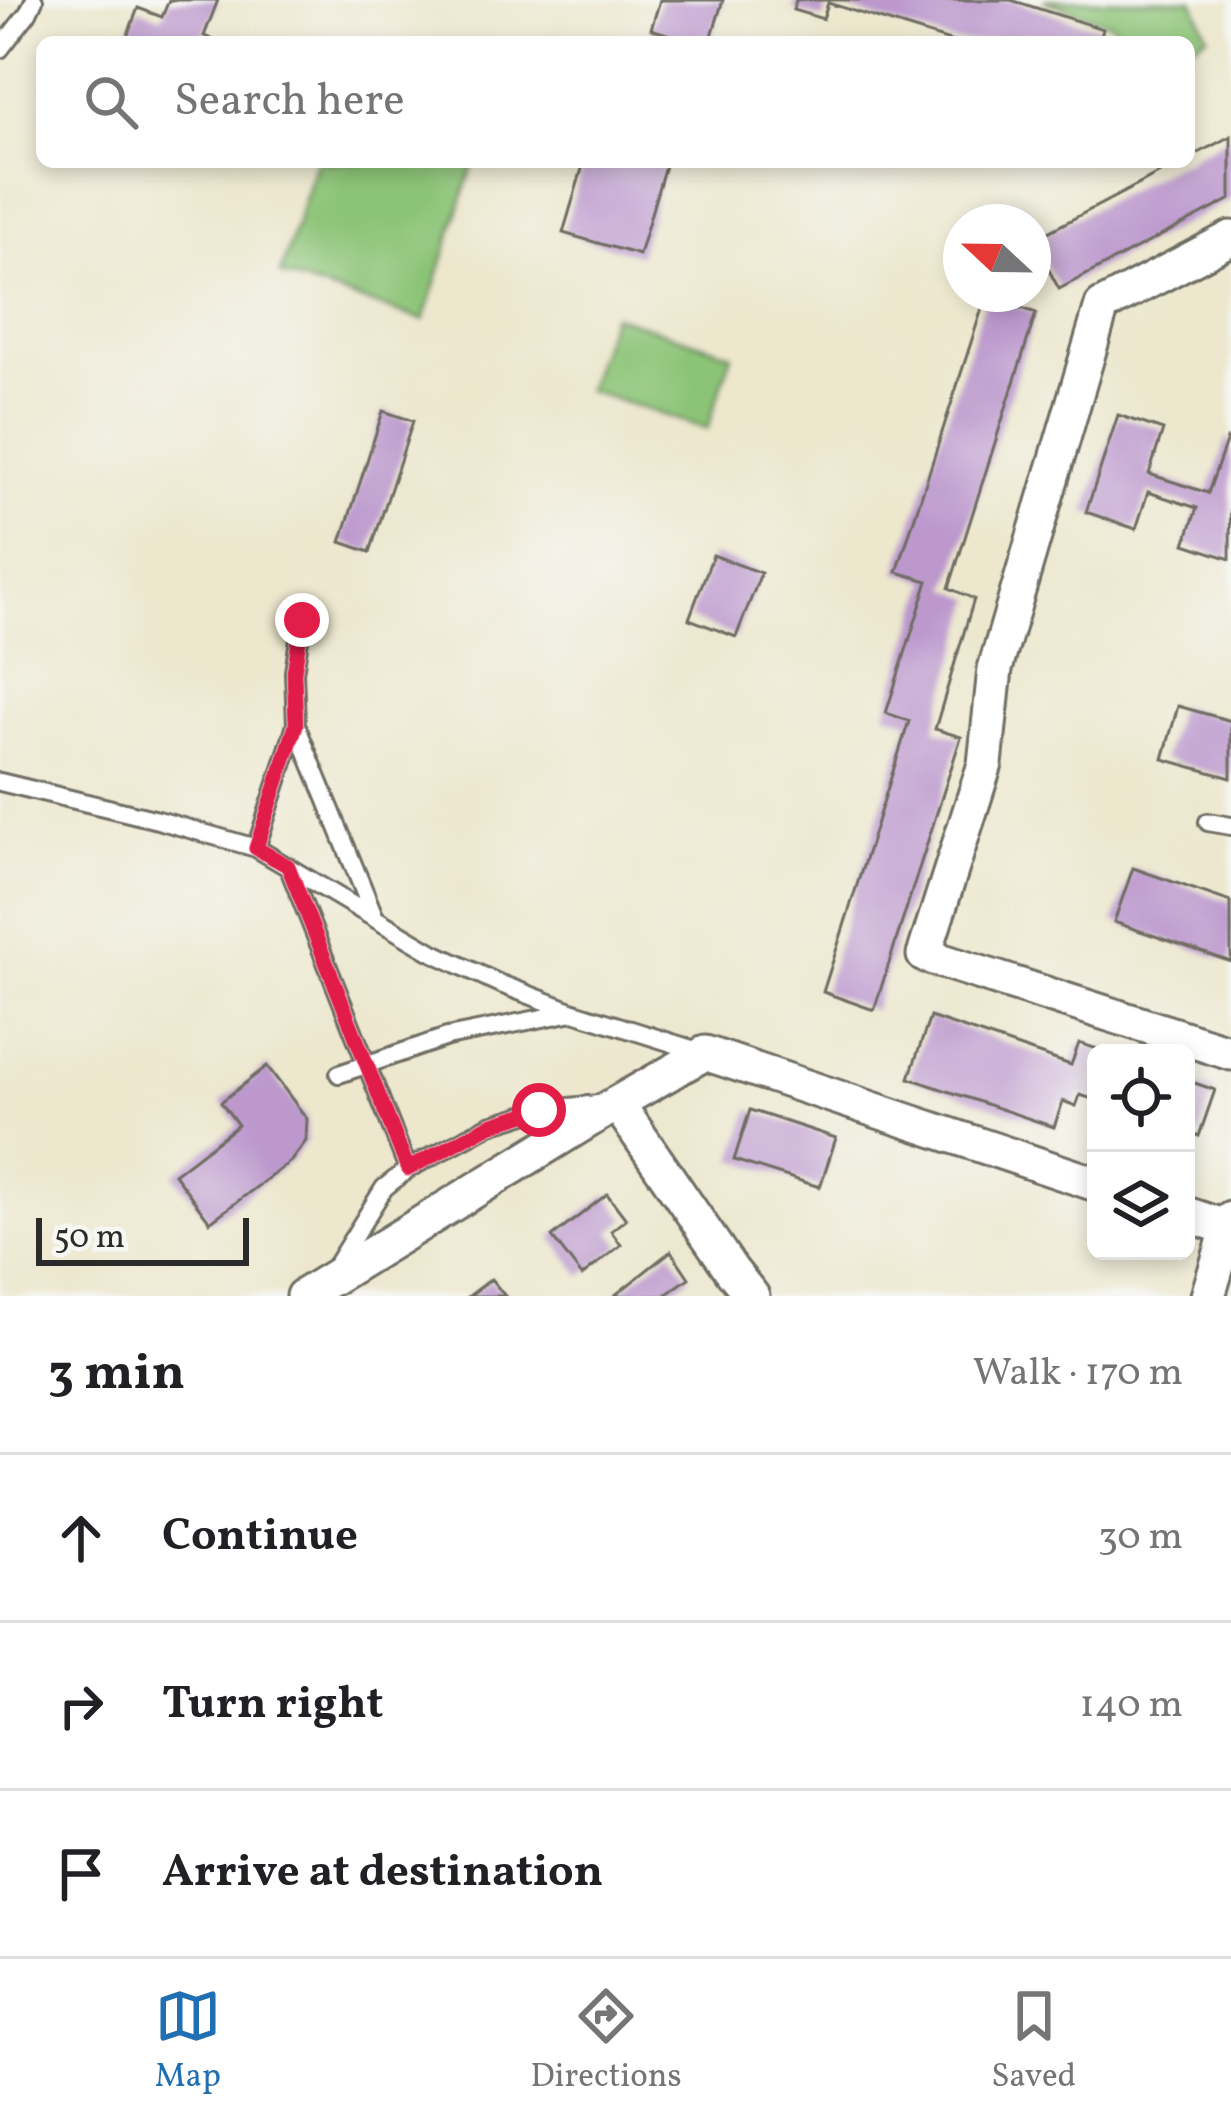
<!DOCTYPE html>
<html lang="en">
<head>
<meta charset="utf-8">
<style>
	:root { --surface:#fff; --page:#f6f6f6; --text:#202124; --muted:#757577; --line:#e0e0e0; --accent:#1f6fb2 }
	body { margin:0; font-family:Vollkorn,serif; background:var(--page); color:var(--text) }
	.controls { position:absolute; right:36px; bottom:36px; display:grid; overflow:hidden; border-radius:18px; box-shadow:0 6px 18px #0003 }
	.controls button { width:108px; height:108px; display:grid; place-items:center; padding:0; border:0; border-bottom:3px solid var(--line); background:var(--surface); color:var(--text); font:60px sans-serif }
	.compass { position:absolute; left:943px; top:204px; width:108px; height:108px; border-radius:50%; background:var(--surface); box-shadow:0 6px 18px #0003; rotate:292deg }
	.scale { position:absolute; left:36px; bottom:30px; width:213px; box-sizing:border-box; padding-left:12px; border:6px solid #2b2b2b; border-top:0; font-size:33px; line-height:42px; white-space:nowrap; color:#2b2b2b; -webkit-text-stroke:9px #f6f6f2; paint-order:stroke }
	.stop { position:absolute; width:36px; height:36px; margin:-27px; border:9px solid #e11d48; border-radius:50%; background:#fff }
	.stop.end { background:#e11d48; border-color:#fff; box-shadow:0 3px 12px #0008 }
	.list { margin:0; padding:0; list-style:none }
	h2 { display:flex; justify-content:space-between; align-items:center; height:156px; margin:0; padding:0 48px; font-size:51px }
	h2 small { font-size:39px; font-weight:400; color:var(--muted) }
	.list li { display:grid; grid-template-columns:78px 1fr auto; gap:36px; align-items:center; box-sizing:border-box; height:168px; padding:0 48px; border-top:3px solid var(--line) }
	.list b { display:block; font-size:45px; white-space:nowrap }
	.list em { font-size:39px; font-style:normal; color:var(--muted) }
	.icon { flex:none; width:66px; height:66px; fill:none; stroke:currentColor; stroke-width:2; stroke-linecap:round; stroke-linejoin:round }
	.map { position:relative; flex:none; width:1231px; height:1296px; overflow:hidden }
	.search { position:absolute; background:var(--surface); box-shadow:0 6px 18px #0003; left:36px; right:36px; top:36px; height:132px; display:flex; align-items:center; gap:30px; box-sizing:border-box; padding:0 42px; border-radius:18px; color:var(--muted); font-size:45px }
	.sheet { height:660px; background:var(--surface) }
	nav { display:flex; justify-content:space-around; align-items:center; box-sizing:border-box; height:168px; border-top:3px solid var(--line); background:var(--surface); font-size:33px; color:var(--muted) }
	nav a { display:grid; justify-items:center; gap:6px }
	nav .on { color:var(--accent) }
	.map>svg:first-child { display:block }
	.green { fill:#8cc477; stroke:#5c7851; stroke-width:3 }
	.building { fill:#bc98cd }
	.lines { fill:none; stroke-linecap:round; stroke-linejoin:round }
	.lane-casing { stroke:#6f6d64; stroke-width:22 }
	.street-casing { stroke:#6f6d64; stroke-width:39 }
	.lane { stroke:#fff; stroke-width:16 }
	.street { stroke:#fff; stroke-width:33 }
	.route { stroke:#e11d48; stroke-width:15 }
</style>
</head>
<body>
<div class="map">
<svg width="1231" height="1296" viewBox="0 0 1231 1296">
	<rect width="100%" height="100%" fill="#f6f6f2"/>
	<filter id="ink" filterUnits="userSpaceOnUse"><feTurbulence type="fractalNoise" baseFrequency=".00833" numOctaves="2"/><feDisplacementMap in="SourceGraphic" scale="24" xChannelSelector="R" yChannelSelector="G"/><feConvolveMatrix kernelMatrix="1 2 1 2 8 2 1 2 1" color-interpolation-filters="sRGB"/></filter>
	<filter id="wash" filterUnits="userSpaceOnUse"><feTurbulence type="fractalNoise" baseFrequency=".004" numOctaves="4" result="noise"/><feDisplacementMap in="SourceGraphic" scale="48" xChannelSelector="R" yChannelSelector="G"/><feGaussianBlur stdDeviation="2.7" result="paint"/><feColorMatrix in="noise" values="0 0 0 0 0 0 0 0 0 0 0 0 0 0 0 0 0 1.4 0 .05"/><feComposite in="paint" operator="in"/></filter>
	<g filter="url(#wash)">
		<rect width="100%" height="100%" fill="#ece7cd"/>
		<path class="green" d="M 1043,0 L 1193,0 L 1208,35 L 1189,47 L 1189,42 L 1122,42 L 1113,24 Z
			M 316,162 L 474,162 L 424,320 L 280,275 Z
			M 612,315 L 732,354 L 707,429 L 587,390 Z"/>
		<g id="blocks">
			<path class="building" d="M 169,0 L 218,0 L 204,36 L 218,42 L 125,42 L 138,8 L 162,17 Z
				M 660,0 L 723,0 L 710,42 L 692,42 L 651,29 Z
				M 796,0 L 1011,0 L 1103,29 L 1099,42 L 953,42 L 828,3 L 823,19 L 793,10 Z
				M 1231,136 L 1231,199 L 1059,289 L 1033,240 L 1181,162 L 1189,162 L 1189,158 Z
				M 584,162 L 666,162 L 639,255 L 563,233 Z
				M 986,296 L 1036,313 L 949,588 L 974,599 L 935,729 L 961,737 L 874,1010 L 823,992 L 909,721 L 886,713 L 928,581 L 897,572 Z
				M 383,411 L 413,421 L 370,552 L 341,542 Z
				M 1118,415 L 1163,430 L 1149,474 L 1208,493 L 1227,439 L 1231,441 L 1230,559 L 1185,544 L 1197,508 L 1148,492 L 1136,529 L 1086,512 Z
				M 713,555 L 761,573 L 736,637 L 689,619 Z
				M 1178,706 L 1231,721 L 1231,778 L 1163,759 Z
				M 1133,868 L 1231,902 L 1231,962 L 1114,922 Z
				M 930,1017 L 1071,1065 L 1079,1043 L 1107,1052 L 1096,1053 L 1096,1100 L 1080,1095 L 1076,1106 L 1063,1101 L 1054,1127 L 909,1078 Z
				M 267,1066 L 307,1119 L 306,1141 L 291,1161 L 210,1222 L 174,1174 L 238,1125 L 221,1102 Z
				M 1186,1080 L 1215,1090 L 1199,1136 L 1186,1131 Z
				M 750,1110 L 836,1138 L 820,1187 L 734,1160 Z
				M 607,1194 L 626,1219 L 611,1231 L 621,1245 L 582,1276 L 552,1237 Z
				M 671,1251 L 689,1278 L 664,1296 L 614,1296 Z
				M 491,1279 L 505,1296 L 469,1296 Z"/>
		</g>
	</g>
	<g filter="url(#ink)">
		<use href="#blocks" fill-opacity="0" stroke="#6f6d64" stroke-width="3"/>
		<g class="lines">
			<g class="lane-casing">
				<path id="lane" d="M 0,49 L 28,13 L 34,0
					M 302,620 L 294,672 L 296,725 L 375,918
					M 0,782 L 158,820 L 256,848 L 430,951 L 498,983 L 574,1012 L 704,1053
					M 1208,822 L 1231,826
					M 256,848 L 296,725
					M 288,866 L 408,1169
					M 339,1074 L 447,1037 L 573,1012
					M 335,1267 L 384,1188 L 408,1169 L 490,1125 L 539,1110 L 599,1104"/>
			</g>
			<g class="street-casing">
				<path id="street" d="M 1231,238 L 1102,306 L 995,669 L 985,764 L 924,955 L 1231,1053
					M 617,1103 L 732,1271 L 752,1296
					M 1186,1214 L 1228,1228
					M 303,1296 L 617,1103 L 705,1053 L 1096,1184
					M 1208,1296 L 1231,1219"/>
			</g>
			<use href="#lane" class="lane"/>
			<use href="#street" class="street"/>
		</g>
	</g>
	<g class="lines" filter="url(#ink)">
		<path class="route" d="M 302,620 L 294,672 L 296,725 L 256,848 L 288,866 L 408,1169 L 490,1125 L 539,1110"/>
	</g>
</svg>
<div class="controls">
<button><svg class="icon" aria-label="locate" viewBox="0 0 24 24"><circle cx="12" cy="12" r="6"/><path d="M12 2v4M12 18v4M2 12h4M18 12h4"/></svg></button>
<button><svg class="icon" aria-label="layers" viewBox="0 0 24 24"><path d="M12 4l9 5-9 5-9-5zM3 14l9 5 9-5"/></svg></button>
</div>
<svg class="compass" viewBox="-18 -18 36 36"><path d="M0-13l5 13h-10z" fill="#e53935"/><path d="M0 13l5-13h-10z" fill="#757577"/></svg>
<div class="scale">50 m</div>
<div class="stop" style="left:539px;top:1110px"></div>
<div class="stop end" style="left:302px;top:620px"></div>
<div class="search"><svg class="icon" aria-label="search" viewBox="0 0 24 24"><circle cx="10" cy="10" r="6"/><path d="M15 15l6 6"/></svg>Search here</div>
</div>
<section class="sheet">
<h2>3 min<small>Walk · 170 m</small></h2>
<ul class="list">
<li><svg class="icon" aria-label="ahead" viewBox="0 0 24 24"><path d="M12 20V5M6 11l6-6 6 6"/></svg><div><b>Continue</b></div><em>30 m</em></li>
<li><svg class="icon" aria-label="right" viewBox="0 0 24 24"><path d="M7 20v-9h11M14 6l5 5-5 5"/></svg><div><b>Turn right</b></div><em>140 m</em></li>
<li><svg class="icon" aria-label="arrive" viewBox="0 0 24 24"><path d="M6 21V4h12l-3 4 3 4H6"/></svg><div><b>Arrive at destination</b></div></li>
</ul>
</section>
<nav>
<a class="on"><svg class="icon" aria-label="map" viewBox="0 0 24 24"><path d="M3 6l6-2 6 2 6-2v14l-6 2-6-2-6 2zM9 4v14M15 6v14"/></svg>Map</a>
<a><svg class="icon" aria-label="directions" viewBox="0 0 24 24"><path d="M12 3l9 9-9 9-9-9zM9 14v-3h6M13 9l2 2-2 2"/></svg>Directions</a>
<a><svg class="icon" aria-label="saved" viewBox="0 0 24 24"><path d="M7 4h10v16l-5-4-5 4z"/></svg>Saved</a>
</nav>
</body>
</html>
